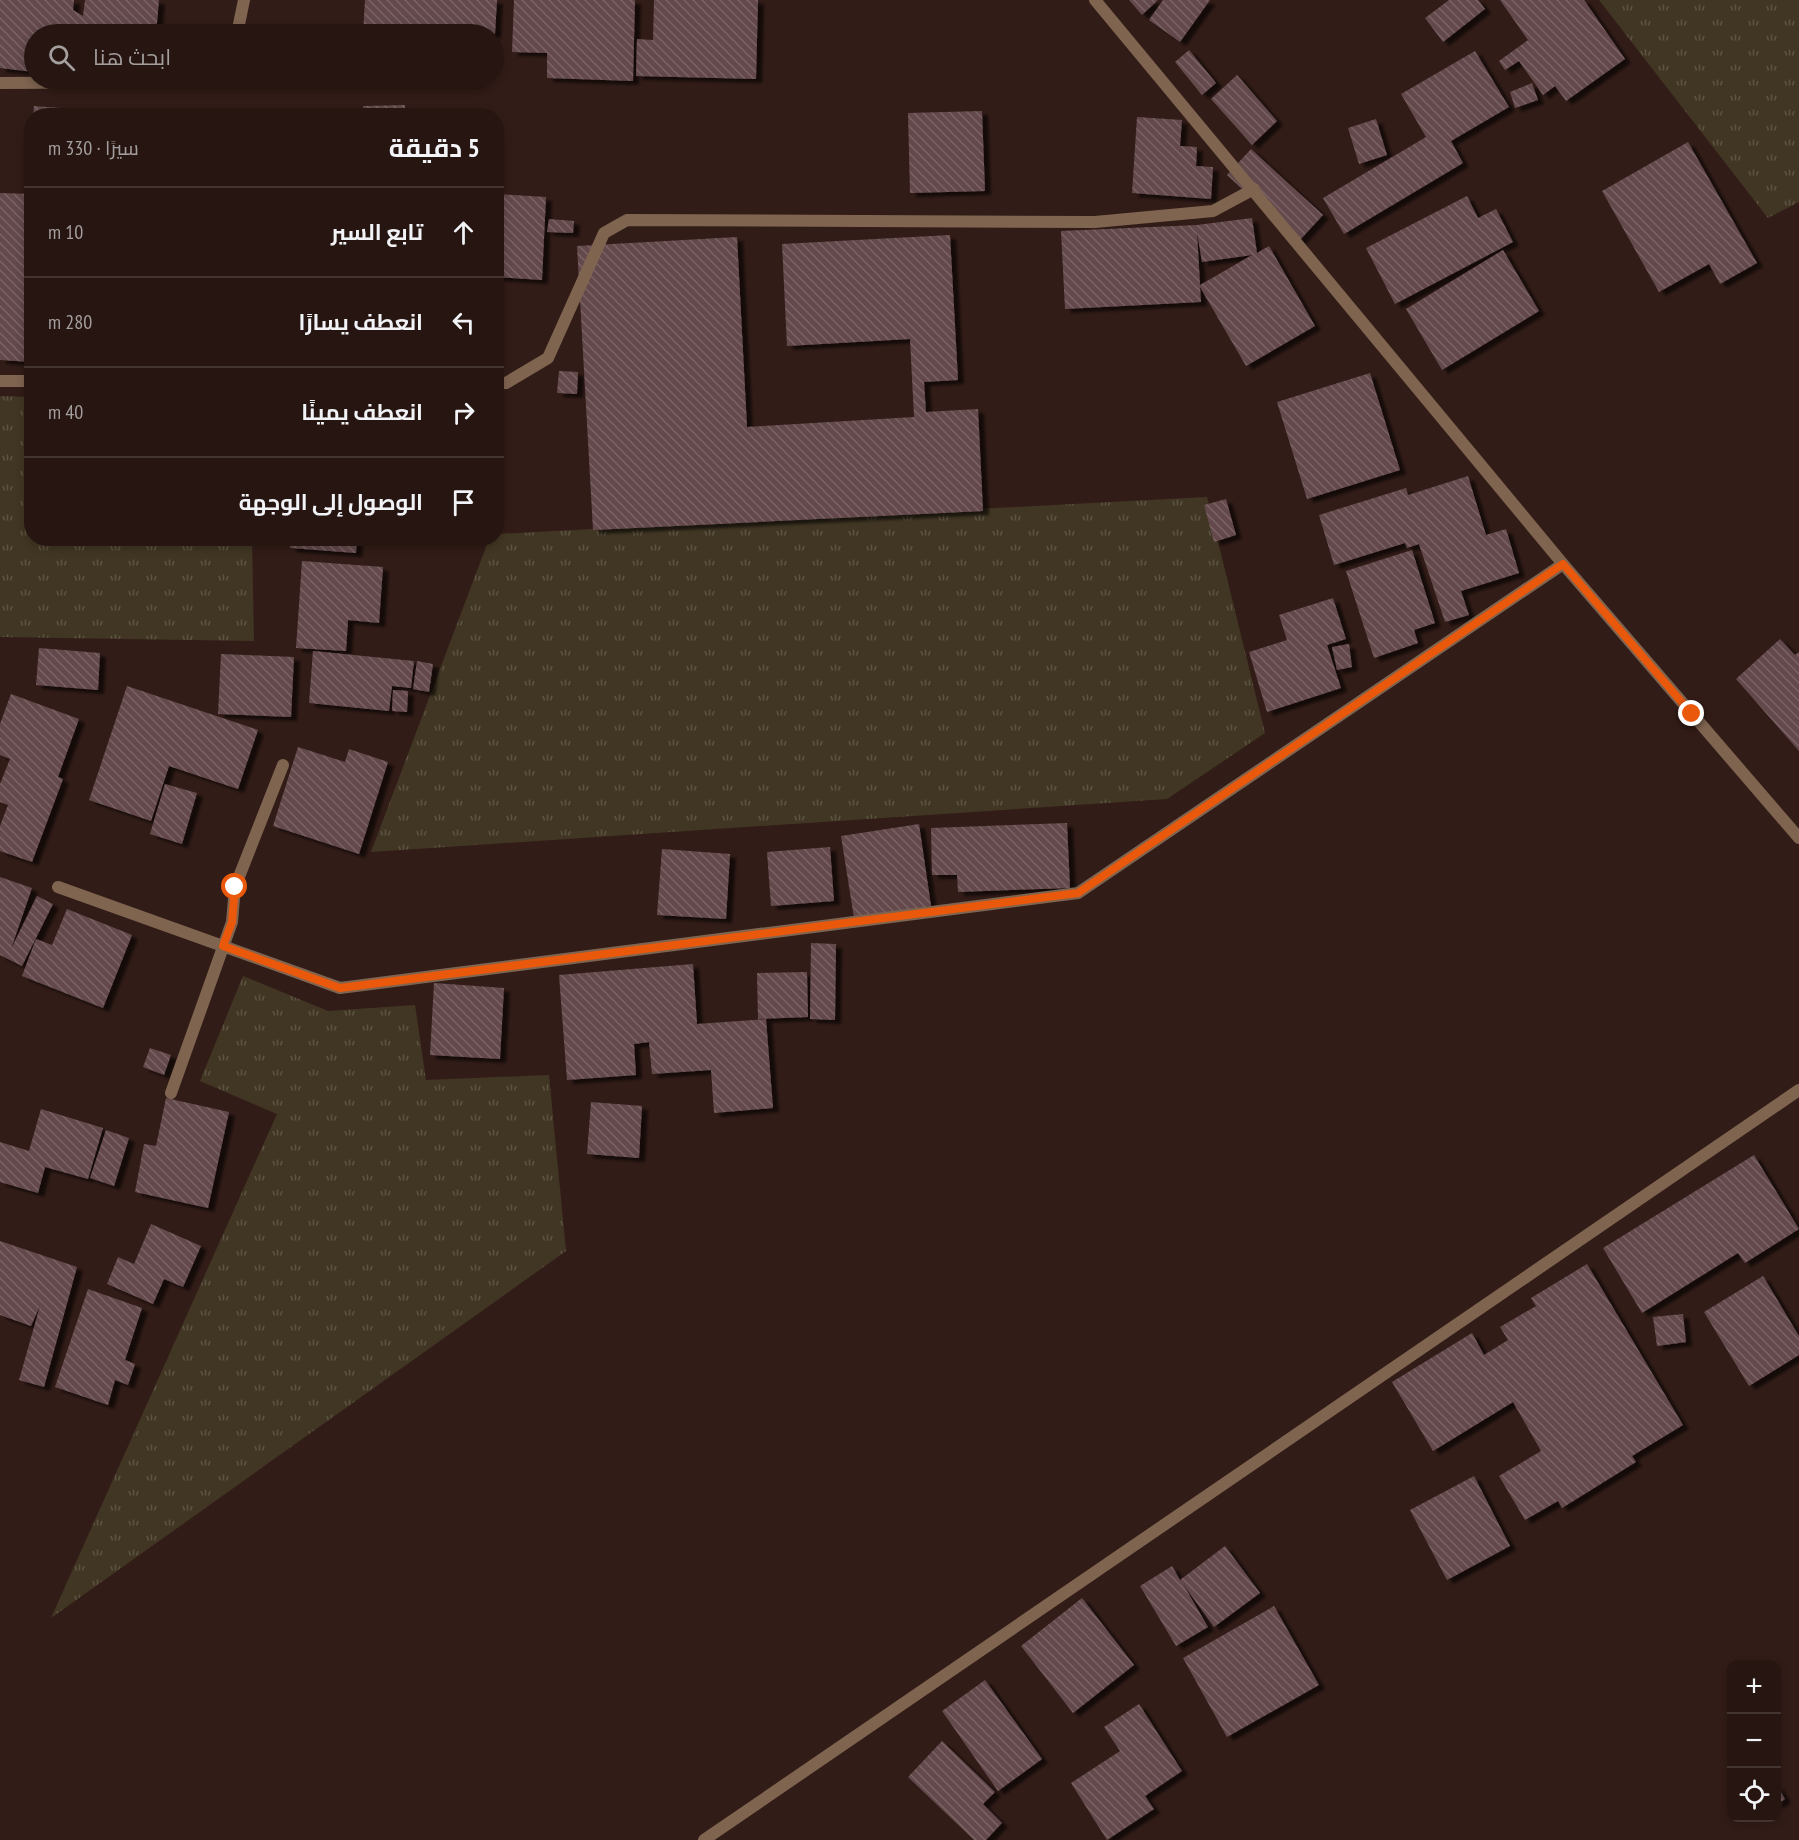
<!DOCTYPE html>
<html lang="ar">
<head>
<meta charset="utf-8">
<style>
	:root { --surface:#261511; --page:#2e1e1a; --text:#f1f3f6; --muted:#a49f9f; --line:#423431 }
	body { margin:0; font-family:"PT Sans Narrow",Cairo,sans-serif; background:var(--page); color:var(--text); direction:rtl }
	.controls { position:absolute; right:18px; bottom:18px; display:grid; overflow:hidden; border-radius:12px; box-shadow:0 3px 9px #0003 }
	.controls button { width:54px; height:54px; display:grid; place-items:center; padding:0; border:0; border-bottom:2px solid var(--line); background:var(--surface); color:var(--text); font:30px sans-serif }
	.stop { position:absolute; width:18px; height:18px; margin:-14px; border:4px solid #ea580c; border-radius:50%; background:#fff }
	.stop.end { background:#ea580c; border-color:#fff; box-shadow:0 2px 6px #0008 }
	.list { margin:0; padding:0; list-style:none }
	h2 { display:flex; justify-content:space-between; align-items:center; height:78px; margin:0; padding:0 24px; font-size:26px }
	h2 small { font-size:20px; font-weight:400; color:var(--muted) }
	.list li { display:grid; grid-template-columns:39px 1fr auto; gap:18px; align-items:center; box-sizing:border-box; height:90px; padding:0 24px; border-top:2px solid var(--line) }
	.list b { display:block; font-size:22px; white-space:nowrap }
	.list em { font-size:20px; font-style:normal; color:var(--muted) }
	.icon { flex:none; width:33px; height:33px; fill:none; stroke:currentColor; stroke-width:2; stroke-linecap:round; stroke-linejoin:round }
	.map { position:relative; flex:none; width:1799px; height:1840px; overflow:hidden; direction:ltr }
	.search { position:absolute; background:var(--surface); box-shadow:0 3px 9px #0003; left:24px; top:24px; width:480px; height:66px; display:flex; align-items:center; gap:15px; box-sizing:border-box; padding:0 21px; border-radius:33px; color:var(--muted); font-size:22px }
	.panel { position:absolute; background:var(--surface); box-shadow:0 3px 9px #0003; left:24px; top:108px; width:480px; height:438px; border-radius:24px; direction:rtl }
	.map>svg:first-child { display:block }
	.grass { fill:url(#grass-tufts) }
	.building { fill:url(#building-back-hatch); fill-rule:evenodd; filter:url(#shadow) }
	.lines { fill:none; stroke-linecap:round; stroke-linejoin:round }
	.street { stroke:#7f6450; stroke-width:12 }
	.route { stroke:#ea580c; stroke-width:8 }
</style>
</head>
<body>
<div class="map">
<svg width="1799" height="1840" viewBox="0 0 1799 1840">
	<defs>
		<pattern id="grass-tufts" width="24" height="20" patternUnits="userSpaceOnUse" patternTransform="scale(1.5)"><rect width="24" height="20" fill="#413623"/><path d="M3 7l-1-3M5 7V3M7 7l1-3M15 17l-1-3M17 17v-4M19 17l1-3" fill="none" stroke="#5d5342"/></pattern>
		<pattern id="building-back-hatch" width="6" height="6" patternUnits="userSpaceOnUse" patternTransform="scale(1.5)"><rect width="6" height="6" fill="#63494c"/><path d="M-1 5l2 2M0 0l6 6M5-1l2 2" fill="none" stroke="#7a6365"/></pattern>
		<filter id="shadow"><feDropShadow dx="6" dy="4" stdDeviation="1.5" flood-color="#0009"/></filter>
	</defs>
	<rect width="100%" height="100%" fill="#321c17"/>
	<path class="grass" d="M 1599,0 L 1799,0 L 1799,202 L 1768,218 Z
		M 0,396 L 31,397 L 32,538 L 252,539 L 254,641 L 0,637 Z
		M 1207,497 L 1265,733 L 1167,799 L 371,852 L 489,539 L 496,538 L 497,534 Z
		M 243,976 L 328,1011 L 415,1005 L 426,1080 L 549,1075 L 566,1251 L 51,1618 L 277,1114 L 200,1081 Z"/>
	<path class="building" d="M 0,0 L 74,0 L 73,10 L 83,16 L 85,0 L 159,0 L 156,34 L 34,34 L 34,72 L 0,68 Z
		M 365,0 L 497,0 L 495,34 L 363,34 Z
		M 514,0 L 635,0 L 633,81 L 547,78 L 547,53 L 512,52 Z
		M 654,0 L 758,0 L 756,79 L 636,76 L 637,39 L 653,40 Z
		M 1129,0 L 1158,0 L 1142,15 Z
		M 1163,0 L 1210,0 L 1180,42 L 1149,20 Z
		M 1449,0 L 1478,0 L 1485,9 L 1443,42 L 1425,18 Z
		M 1500,0 L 1584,0 L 1625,59 L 1566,101 L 1555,86 L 1543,95 L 1519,61 L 1505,70 L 1499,61 L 1528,40 Z
		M 1189,50 L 1216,83 L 1202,95 L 1175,62 Z
		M 1475,51 L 1509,107 L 1451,141 L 1463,163 L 1344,234 L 1323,198 L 1426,137 L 1401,94 Z
		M 1237,75 L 1277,121 L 1252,145 L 1211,99 Z
		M 1532,83 L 1538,100 L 1515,108 L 1510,92 Z
		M 405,105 L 405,116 L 363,116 L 363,106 Z
		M 34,106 L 101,111 L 101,116 L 33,116 Z
		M 982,111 L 985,191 L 910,193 L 908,113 Z
		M 1137,117 L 1182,120 L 1180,146 L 1197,147 L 1196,166 L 1213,167 L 1211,199 L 1132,193 Z
		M 1376,119 L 1387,155 L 1359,164 L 1348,128 Z
		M 1688,142 L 1757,263 L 1720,284 L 1709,264 L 1659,292 L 1602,191 Z
		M 1251,149 L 1323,215 L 1299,241 L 1227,175 Z
		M 30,164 L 32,164 L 32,188 L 28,187 Z
		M 0,193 L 32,194 L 32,362 L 0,360 Z
		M 496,194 L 546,197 L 542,280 L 496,277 Z
		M 1467,196 L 1478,218 L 1496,209 L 1513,242 L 1395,304 L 1366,248 Z
		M 1252,218 L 1257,253 L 1269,246 L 1315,326 L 1246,366 L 1200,287 L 1201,302 L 1065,309 L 1061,231 L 1197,225 ZM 1197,232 L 1202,262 L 1252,255 L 1200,285 Z
		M 549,219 L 574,221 L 573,233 L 547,232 Z
		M 950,235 L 958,380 L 924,382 L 926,412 L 978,409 L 983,511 L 593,530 L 577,246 L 737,237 L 747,427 L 914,417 L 910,339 L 787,346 L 782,244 Z
		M 1503,250 L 1539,311 L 1442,370 L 1406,309 Z
		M 559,371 L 578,372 L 577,394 L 557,393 Z
		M 1370,373 L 1400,470 L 1307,499 L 1277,402 Z
		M 1468,476 L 1486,535 L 1506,529 L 1519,573 L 1461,591 L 1469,615 L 1445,622 L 1419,544 L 1407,548 L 1405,543 L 1334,565 L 1319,515 L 1406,488 L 1408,495 Z
		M 1226,499 L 1236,535 L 1214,542 L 1204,505 Z
		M 290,538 L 357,538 L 356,553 L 290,548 Z
		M 1412,550 L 1435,623 L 1414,630 L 1418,643 L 1374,658 L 1346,571 Z
		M 302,561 L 383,567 L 379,623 L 348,620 L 346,651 L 296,648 Z
		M 1333,598 L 1346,639 L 1327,645 L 1341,688 L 1267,712 L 1249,652 L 1287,640 L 1279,615 Z
		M 1780,639 L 1795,655 L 1799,652 L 1799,751 L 1736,679 Z
		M 1349,644 L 1352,667 L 1337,670 L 1332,647 Z
		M 39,648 L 100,653 L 98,690 L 36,685 Z
		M 313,651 L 414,661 L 411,688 L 392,686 L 389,711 L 309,703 Z
		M 221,654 L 294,657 L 291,717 L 218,714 Z
		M 417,661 L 433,664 L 429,692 L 413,689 Z
		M 127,686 L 258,730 L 238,789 L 169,766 L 151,821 L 89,800 Z
		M 393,690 L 408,691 L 407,712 L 392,711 Z
		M 11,694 L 79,719 L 58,777 L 63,779 L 32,862 L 0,851 L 0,826 L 8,805 L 0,802 L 0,784 L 10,759 L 0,755 L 0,724 Z
		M 298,747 L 345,762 L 349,749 L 388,762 L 359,854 L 273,826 Z
		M 165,784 L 197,793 L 182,844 L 150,834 Z
		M 1067,823 L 1070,888 L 958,892 L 957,875 L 932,875 L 931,828 Z
		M 919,824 L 931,906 L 854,918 L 841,836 Z
		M 830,847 L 834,901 L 771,906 L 767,852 Z
		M 662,849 L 730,854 L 726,919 L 657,915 Z
		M 0,877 L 32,888 L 11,949 L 37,896 L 53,904 L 22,966 L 0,955 Z
		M 67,909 L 132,935 L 103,1008 L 22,976 L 36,939 L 52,945 Z
		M 811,943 L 836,944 L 835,1020 L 810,1019 Z
		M 693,964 L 697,1024 L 766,1019 L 773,1108 L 714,1113 L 711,1070 L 652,1074 L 649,1042 L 634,1044 L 636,1075 L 567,1080 L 559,975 Z
		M 807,972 L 808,1017 L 758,1019 L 757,973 Z
		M 434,983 L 504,988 L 500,1059 L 430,1055 Z
		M 150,1048 L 171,1055 L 164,1075 L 143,1067 Z
		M 166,1098 L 229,1112 L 208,1208 L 135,1192 L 144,1144 L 156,1146 Z
		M 591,1102 L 642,1106 L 639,1158 L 587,1154 Z
		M 41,1109 L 103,1128 L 88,1179 L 45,1167 L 38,1193 L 0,1182 L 0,1142 L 29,1151 Z
		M 106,1130 L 129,1138 L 114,1186 L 90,1178 Z
		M 1754,1155 L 1799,1229 L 1745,1263 L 1738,1253 L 1642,1313 L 1603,1248 Z
		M 151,1224 L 201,1246 L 183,1287 L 164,1279 L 153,1304 L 107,1284 L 118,1257 L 134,1264 Z
		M 0,1241 L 77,1267 L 44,1387 L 19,1380 L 40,1306 L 31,1326 L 0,1315 Z
		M 1587,1264 L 1683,1425 L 1632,1456 L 1636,1462 L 1562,1508 L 1558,1501 L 1525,1520 L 1499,1476 L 1541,1451 L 1513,1402 L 1433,1451 L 1392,1382 L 1472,1333 L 1484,1355 L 1508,1340 L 1500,1327 L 1536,1306 L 1531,1298 Z
		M 1763,1276 L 1799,1336 L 1799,1355 L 1749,1386 L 1704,1312 Z
		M 88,1289 L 142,1308 L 125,1360 L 135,1364 L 128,1385 L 115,1380 L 108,1405 L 55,1387 Z
		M 1683,1314 L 1686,1342 L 1657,1346 L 1653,1317 Z
		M 1474,1476 L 1510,1546 L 1447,1580 L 1410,1510 Z
		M 1225,1546 L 1260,1593 L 1214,1627 L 1183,1584 L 1208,1627 L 1176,1646 L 1140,1586 L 1172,1566 L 1180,1580 Z
		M 1082,1598 L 1134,1665 L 1073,1713 L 1021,1646 Z
		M 1274,1606 L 1319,1685 L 1227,1737 L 1183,1658 Z
		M 985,1680 L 1042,1759 L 998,1791 L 942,1711 Z
		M 1139,1704 L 1182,1771 L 1145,1796 L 1154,1809 L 1107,1840 L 1071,1783 L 1120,1751 L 1104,1727 Z
		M 942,1741 L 995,1792 L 983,1804 L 1002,1823 L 986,1840 L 974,1840 L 908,1777 Z
		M 1776,1784 L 1785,1799 L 1776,1805 Z"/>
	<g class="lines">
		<path class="street" d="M 1095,0 L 1563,564 L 1799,838
			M 237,34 L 244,0
			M 0,83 L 192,82 L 198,80
			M 0,381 L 32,381
			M 496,383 L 506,383 L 548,358 L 604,233 L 627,220 L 1095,222 L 1213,211 L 1254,189
			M 58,887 L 340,988 L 1078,893 L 1563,564
			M 171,1093 L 232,922 L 235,887 L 283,765
			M 704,1840 L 1799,1090"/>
	</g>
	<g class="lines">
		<path class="route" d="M 235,887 L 232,922 L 223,946 L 340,988 L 1078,893 L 1563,564 L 1692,714"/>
	</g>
</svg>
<div class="controls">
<button>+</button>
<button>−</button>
<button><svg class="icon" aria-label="locate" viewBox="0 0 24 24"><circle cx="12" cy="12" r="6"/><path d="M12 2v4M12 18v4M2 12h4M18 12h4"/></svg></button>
</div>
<div class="stop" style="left:235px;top:887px"></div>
<div class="stop end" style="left:1692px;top:714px"></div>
<div class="search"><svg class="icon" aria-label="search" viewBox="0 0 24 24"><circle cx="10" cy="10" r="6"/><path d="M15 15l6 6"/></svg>ابحث هنا</div>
<section class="panel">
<h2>5 دقيقة<small>سيرًا · 330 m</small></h2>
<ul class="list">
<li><svg class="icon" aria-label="ahead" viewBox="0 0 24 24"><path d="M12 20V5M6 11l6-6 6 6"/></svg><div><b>تابع السير</b></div><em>10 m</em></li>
<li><svg class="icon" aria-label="left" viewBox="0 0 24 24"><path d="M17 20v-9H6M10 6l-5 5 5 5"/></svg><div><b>انعطف يسارًا</b></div><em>280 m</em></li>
<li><svg class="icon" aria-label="right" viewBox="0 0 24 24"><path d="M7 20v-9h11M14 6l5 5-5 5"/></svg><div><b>انعطف يمينًا</b></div><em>40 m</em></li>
<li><svg class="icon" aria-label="arrive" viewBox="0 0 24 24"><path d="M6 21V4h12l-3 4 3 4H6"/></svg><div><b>الوصول إلى الوجهة</b></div></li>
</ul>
</section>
</div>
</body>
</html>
